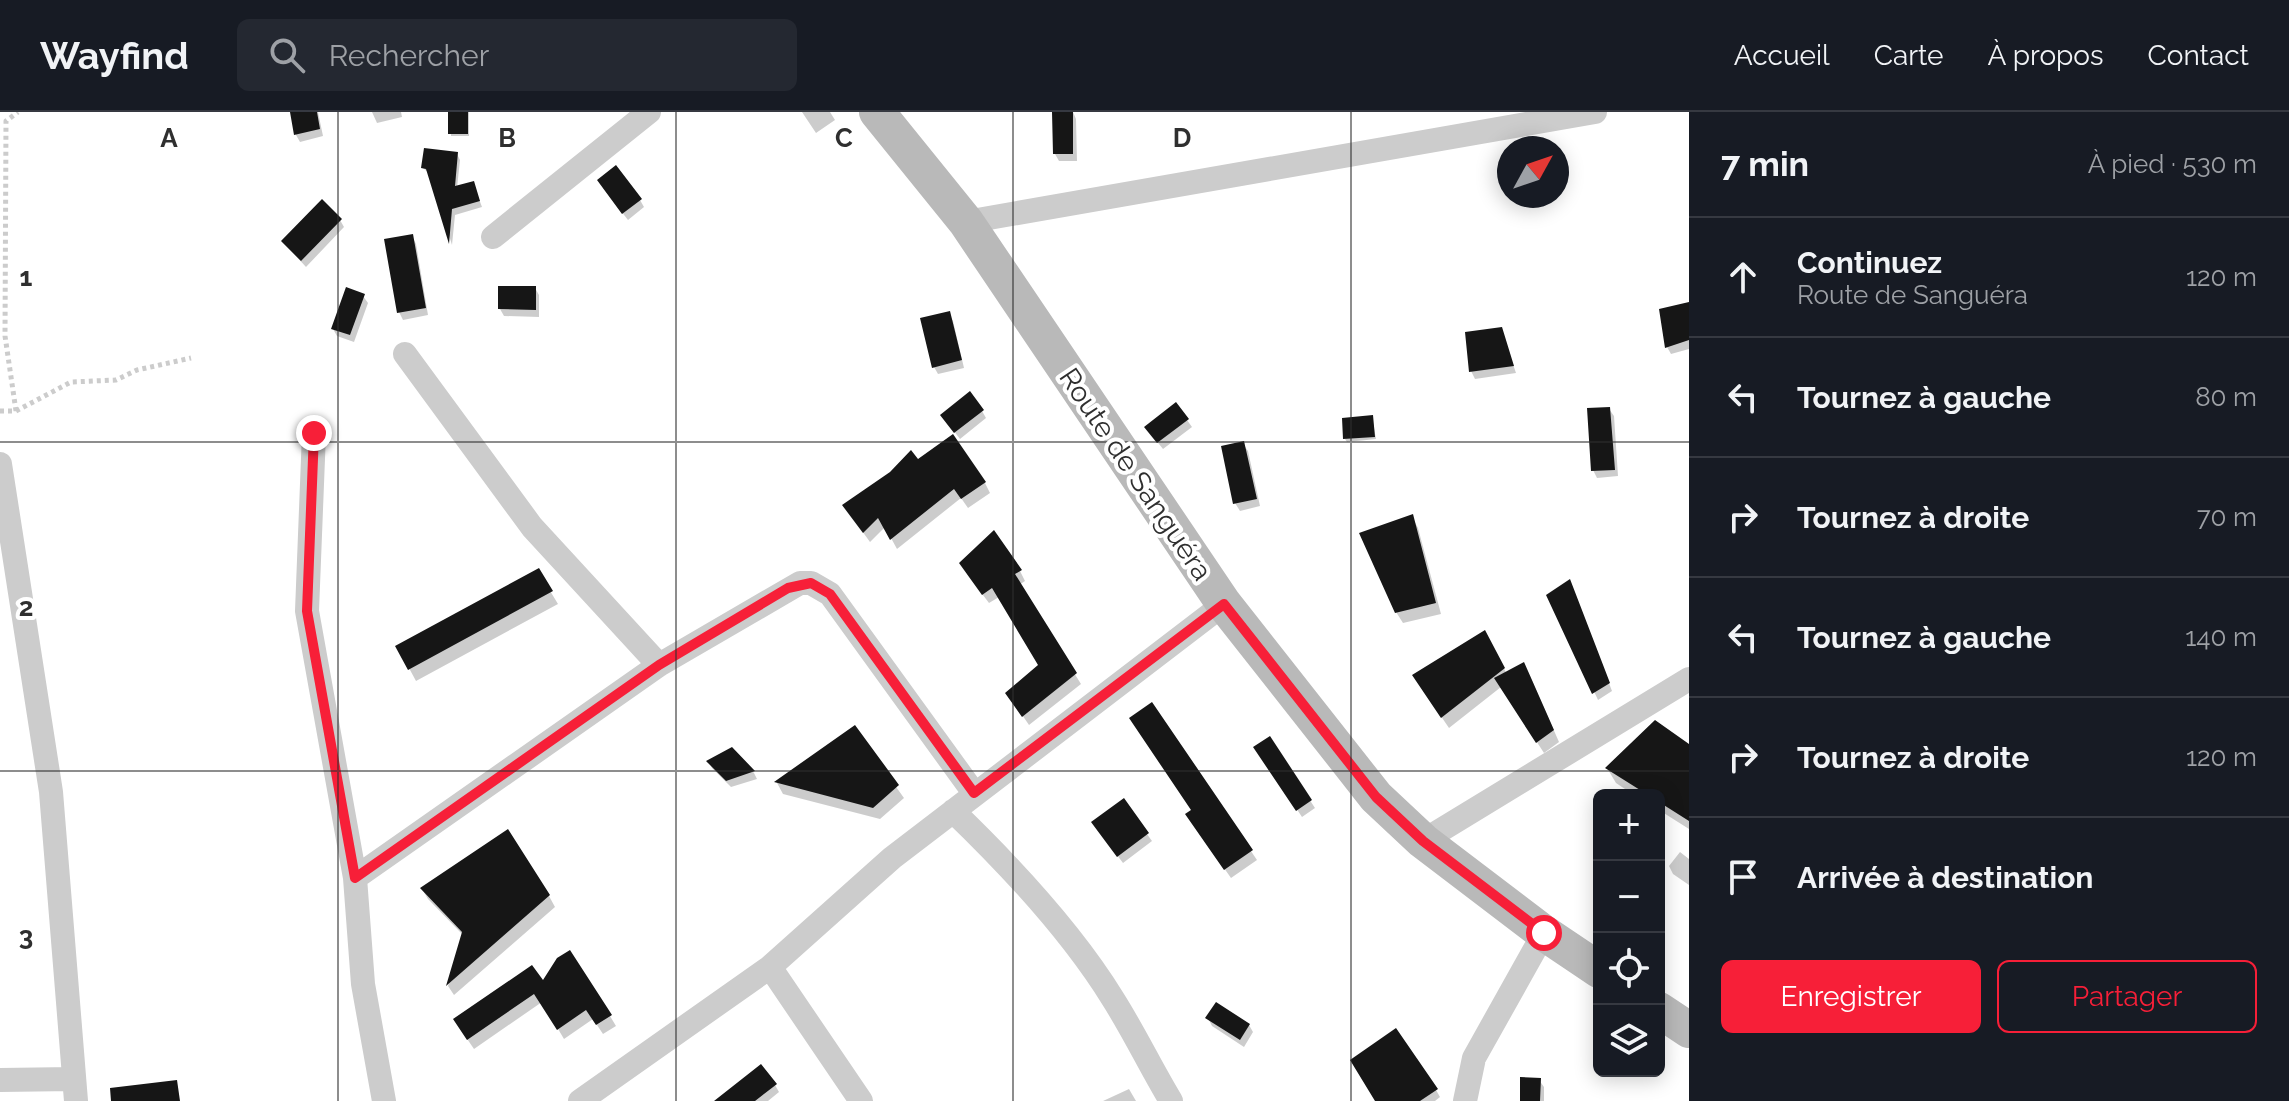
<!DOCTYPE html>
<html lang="fr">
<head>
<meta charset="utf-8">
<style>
	:root { --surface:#171b24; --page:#242831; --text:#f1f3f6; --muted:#9ea1a6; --line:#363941; --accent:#f71f38 }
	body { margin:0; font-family:Raleway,sans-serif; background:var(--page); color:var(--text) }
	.controls { position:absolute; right:24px; bottom:24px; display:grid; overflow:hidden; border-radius:12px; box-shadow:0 4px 20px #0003 }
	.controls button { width:72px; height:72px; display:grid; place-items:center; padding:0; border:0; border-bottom:2px solid var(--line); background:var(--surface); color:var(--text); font:40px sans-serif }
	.compass { position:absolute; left:1497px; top:24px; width:72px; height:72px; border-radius:50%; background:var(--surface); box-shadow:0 4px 20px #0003; rotate:50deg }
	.stop { position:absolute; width:24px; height:24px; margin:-18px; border:6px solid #f71f38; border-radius:50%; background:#fff }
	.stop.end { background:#f71f38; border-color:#fff; box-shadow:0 2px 8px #0008 }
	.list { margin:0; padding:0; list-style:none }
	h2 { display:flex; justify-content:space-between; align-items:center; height:104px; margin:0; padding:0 32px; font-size:34px }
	h2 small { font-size:26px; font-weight:400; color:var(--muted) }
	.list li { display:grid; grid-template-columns:52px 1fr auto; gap:24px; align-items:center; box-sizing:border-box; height:120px; padding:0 32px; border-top:2px solid var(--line) }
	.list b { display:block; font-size:30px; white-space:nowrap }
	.list p { margin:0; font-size:26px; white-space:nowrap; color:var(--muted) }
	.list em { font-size:26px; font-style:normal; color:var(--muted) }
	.actions { display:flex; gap:16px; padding:24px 32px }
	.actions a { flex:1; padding:18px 0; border:2px solid var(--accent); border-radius:12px; text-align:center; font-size:28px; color:var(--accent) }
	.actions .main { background:var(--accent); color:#fff }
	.icon { flex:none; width:44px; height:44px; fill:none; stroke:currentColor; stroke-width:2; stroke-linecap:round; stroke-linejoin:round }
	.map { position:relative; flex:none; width:1689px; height:989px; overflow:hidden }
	header { display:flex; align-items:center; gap:48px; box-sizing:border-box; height:112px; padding:0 40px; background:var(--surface); border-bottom:2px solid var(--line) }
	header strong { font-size:38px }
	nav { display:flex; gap:44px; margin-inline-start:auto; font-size:28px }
	.search { width:560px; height:72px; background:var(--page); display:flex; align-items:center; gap:20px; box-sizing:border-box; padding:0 28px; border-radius:12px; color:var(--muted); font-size:30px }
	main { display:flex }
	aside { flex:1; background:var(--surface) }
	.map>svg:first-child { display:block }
	.shadow { fill:#0003 }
	.building { fill:#161616 }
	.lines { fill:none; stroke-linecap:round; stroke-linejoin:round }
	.path { stroke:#ccc; stroke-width:5; stroke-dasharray:4 4; stroke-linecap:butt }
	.street { stroke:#ccc; stroke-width:24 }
	.secondary { stroke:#b9b9b9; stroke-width:36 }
	.route { stroke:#f71f38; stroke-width:10 }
	.grid { fill:none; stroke:#2f2f2f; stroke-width:2; stroke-opacity:0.55 }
	.labels { text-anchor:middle; stroke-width:8; stroke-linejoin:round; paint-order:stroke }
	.street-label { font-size:28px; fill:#2f2f2f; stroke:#fff }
	.grid-label { font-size:26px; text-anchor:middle; font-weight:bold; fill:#2f2f2f; stroke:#fff; stroke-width:8; stroke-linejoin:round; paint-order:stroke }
</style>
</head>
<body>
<header>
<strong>Wayfind</strong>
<div class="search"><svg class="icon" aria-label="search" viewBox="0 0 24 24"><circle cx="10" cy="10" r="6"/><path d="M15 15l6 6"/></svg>Rechercher</div>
<nav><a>Accueil</a><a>Carte</a><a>À propos</a><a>Contact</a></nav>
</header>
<main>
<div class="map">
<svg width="1689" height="989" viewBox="0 0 1689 989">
	<rect width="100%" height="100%" fill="#fff"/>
	<path class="shadow" d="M 292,0 L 318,0 L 323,24 L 300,30 L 296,23 Z
		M 372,0 L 401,0 L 402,5 L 377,11 Z
		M 450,0 L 469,0 L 469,24 L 451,24 Z
		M 802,0 L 830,0 L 835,8 L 816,21 Z
		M 1054,0 L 1073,0 L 1076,7 L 1077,49 L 1059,49 L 1055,42 Z
		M 457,42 L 460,48 L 457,76 L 473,71 L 482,95 L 455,103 L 452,133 L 430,62 L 423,56 Z
		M 603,76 L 640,88 L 644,95 L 628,108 Z
		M 340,108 L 344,115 L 306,155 L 283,130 Z
		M 412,124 L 416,132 L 428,203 L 403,208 L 399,200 Z
		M 535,176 L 539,183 L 539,205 L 504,204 L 500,197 Z
		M 363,184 L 368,191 L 354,230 L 337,224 L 333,217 Z
		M 1689,192 L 1689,237 L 1671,242 L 1667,235 Z
		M 949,202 L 953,209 L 964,256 L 938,262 L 934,255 Z
		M 1501,217 L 1516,261 L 1475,267 L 1471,259 Z
		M 1609,297 L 1614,304 L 1618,364 L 1597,366 L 1593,358 Z
		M 982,299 L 986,306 L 960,327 L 947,310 Z
		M 1372,305 L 1376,327 L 1347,330 L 1345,327 Z
		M 1187,308 L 1192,315 L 1163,337 L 1151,322 Z
		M 1243,332 L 1248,339 L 1260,394 L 1240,399 L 1235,391 Z
		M 917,349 L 985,371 L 990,381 L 968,396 L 961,386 L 897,437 L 885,415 L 870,430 L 844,394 Z
		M 1412,405 L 1418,416 L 1441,502 L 1403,511 L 1396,500 Z
		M 538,459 L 558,492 L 416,569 L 397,534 Z
		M 1020,459 L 1025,469 L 1019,473 L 1081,572 L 1029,613 L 1014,591 L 1041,554 L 999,485 L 989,491 L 967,462 Z
		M 1573,477 L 1612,579 L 1598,588 L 1549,483 Z
		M 1484,521 L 1507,562 L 1524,553 L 1530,564 L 1559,630 L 1544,641 L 1501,575 L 1449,616 L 1421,575 Z
		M 1152,593 L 1257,748 L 1231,766 L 1193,712 L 1193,699 Z
		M 854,616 L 904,686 L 880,707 L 783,682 L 777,671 Z
		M 1269,626 L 1315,696 L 1302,705 L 1260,642 Z
		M 1689,634 L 1689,717 L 1659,698 L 1659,683 L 1634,683 L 1616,671 L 1607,656 Z
		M 731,637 L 754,661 L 757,667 L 731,675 L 712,656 L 709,650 Z
		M 1123,689 L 1152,729 L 1123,751 L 1098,718 Z
		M 1680,740 L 1689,747 L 1689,773 L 1673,762 L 1669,754 Z
		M 422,777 L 549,784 L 555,795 L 454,883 L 448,874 L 463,823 L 428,787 Z
		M 543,872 L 610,904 L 616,914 L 603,922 L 593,907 L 564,927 L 542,890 L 474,937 L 461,918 Z
		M 1208,906 L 1249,913 L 1253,920 L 1244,935 L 1212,914 Z
		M 1539,968 L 1544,975 L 1544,989 L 1522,989 Z
		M 775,973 L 779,980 L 768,989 L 729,989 Z
		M 1129,977 L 1136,989 L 1103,989 Z
		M 1436,978 L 1440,985 L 1435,989 L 1378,989 Z"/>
	<path class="building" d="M 290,0 L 317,0 L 320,17 L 294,23 Z
		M 448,0 L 468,0 L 468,22 L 448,22 Z
		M 1052,0 L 1073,0 L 1073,42 L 1053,42 Z
		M 424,36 L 458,40 L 455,74 L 474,69 L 480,89 L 452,97 L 449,132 L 426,57 L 421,56 Z
		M 616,53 L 642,87 L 622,102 L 597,68 Z
		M 322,87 L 342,107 L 301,149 L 281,129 Z
		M 413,122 L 426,196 L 397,201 L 384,127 Z
		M 498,174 L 536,174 L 536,198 L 498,197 Z
		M 346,175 L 365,182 L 350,223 L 331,217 Z
		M 1689,190 L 1689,228 L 1665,236 L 1659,197 Z
		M 950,199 L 962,248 L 932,256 L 920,206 Z
		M 1502,215 L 1514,254 L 1469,260 L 1465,220 Z
		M 970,279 L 984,298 L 954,321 L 940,303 Z
		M 1176,290 L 1189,307 L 1157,331 L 1144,315 Z
		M 1610,295 L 1615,358 L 1591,359 L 1587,296 Z
		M 1373,303 L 1375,325 L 1343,327 L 1342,306 Z
		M 953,322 L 986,370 L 961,387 L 954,377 L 890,428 L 878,406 L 863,421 L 842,393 L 890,360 L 911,338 L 918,347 Z
		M 1244,329 L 1257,387 L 1233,392 L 1221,334 Z
		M 1413,402 L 1436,491 L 1395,501 L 1359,421 Z
		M 994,418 L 1022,458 L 1015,462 L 1077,561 L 1022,605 L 1005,581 L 1038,553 L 992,476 L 982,483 L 959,451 Z
		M 539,456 L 553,479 L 408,558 L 395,534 Z
		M 1570,467 L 1610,571 L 1592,582 L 1546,483 Z
		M 1485,518 L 1505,556 L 1441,606 L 1412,563 Z
		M 1524,550 L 1554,618 L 1536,631 L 1494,566 Z
		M 1152,590 L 1253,738 L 1224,758 L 1185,702 L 1191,698 L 1129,606 Z
		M 1655,608 L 1689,632 L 1689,709 L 1659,690 L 1659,683 L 1648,683 L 1605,656 Z
		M 855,613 L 899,673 L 873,696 L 774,670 Z
		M 1270,624 L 1312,688 L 1296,699 L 1253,635 Z
		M 732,635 L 755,659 L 726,669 L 706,649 Z
		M 1124,686 L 1149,721 L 1117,745 L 1091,710 Z
		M 508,717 L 550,783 L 446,874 L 462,820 L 420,776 Z
		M 570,838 L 612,903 L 596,913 L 586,898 L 557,918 L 534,882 L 467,928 L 453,907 L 532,853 L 543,868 L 557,846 Z
		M 1216,890 L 1250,912 L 1240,928 L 1205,906 Z
		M 1396,916 L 1438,977 L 1420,989 L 1375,989 L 1350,948 Z
		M 761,952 L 777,972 L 755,989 L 714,989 Z
		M 1520,965 L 1541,966 L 1540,989 L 1520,989 Z
		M 177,968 L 180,989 L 111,989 L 110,976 Z"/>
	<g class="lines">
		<path class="path" d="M 0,299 L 16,299 L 5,224 L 6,9 L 18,0
			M 16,299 L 71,270 L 116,268 L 137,258 L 191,246"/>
		<path class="street" d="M 966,110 L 1595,0
			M 493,125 L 649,0
			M 405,242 L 532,415 L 659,553
			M 314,321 L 307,499 L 355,766 L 363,872 L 384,989
			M 0,352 L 51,680 L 76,989
			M 953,699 C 1008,752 1073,822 1113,887 C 1134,920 1151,956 1171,989
			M 1423,729 L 1689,567
			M 355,766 L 659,553 L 800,471 L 811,471 L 830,482 L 974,681
			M 770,855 L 861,989
			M 0,968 L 73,967
			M 580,989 L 770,855 L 892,746 L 1224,492
			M 1465,989 L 1474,946 L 1544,821"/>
		<path class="secondary" d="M 877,0 L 966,110 L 1224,492 L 1376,685 L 1423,729 L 1544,821 L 1599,858
			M 1659,898 L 1689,918"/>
	</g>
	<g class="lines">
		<path class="route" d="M 314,321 L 307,499 L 355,766 L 659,553 L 788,476 L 811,471 L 830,482 L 974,681 L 1224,492 L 1376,685 L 1423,729 L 1544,821"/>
	</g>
	<path class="grid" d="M 338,0 L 338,989M 676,0 L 676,989M 1013,0 L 1013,989M 1351,0 L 1351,989M 0,330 L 1689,330M 0,659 L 1689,659"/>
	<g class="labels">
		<g class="street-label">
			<text transform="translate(1136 362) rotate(56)" y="10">Route de Sanguéra</text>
		</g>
	</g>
	<g class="grid-label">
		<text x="169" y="35">A</text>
		<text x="507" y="35">B</text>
		<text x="844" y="35">C</text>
		<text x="1182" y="35">D</text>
		<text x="26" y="174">1</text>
		<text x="26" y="504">2</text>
		<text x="26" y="833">3</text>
	</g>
</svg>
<div class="controls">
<button>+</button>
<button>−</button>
<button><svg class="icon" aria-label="locate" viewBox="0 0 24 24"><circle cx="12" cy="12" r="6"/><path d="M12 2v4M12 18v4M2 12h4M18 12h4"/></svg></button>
<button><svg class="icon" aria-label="layers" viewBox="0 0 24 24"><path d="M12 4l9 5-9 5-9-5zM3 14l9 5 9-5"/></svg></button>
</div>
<svg class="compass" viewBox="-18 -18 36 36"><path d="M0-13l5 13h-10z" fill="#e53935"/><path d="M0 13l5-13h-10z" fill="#9ea1a6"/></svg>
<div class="stop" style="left:1544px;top:821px"></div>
<div class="stop end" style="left:314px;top:321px"></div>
</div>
<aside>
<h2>7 min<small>À pied · 530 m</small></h2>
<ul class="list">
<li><svg class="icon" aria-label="ahead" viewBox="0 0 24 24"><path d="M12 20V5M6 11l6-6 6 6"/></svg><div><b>Continuez</b><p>Route de Sanguéra</p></div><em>120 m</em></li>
<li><svg class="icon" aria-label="left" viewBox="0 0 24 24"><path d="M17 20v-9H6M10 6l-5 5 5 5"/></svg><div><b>Tournez à gauche</b></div><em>80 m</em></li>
<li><svg class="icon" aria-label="right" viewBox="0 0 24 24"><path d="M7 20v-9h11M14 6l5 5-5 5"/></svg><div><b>Tournez à droite</b></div><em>70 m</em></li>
<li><svg class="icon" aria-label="left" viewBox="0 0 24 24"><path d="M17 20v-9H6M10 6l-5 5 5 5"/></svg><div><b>Tournez à gauche</b></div><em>140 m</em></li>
<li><svg class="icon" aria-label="right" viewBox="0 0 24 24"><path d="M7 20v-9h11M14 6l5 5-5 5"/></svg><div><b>Tournez à droite</b></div><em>120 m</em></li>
<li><svg class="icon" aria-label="arrive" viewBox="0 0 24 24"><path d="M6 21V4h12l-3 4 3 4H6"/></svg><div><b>Arrivée à destination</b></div></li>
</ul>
<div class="actions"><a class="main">Enregistrer</a><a>Partager</a></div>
</aside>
</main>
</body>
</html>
